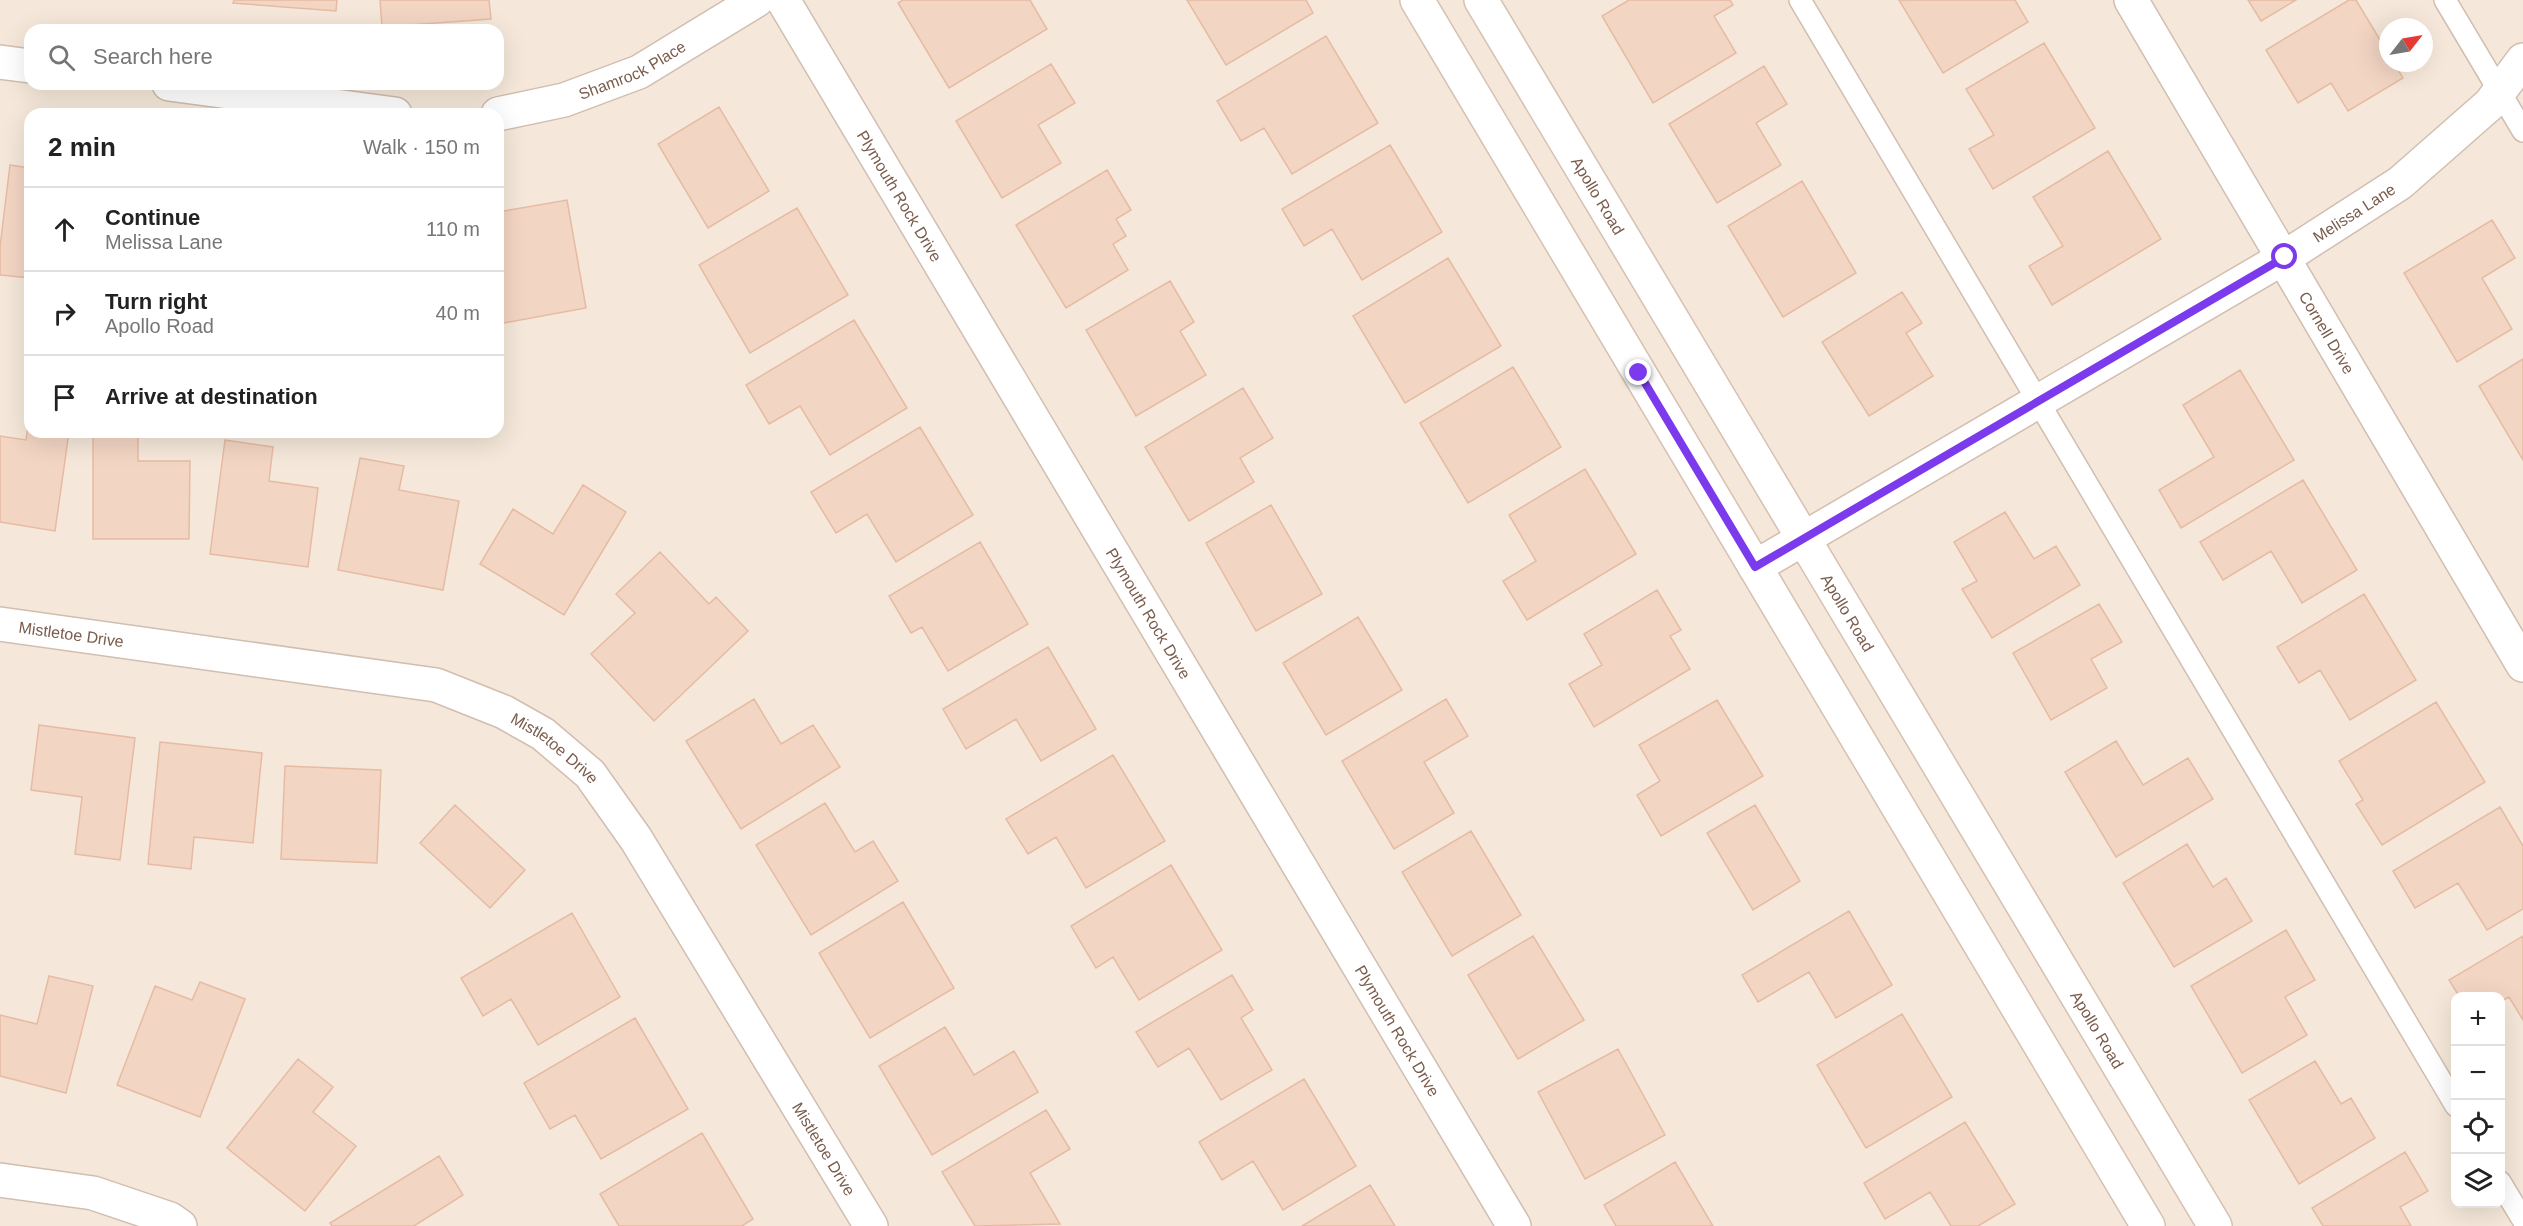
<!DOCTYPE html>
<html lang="en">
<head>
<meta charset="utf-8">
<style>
	:root { --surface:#fff; --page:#f2f2f2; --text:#222; --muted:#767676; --line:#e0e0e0 }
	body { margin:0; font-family:Helvetica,sans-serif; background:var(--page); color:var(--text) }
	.controls { position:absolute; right:18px; bottom:18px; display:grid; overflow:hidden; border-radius:12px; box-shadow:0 6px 24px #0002 }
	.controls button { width:54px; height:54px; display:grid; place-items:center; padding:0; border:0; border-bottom:2px solid var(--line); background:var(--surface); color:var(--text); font:30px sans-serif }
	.compass { position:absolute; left:2379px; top:18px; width:54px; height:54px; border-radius:50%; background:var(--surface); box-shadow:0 6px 24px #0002; rotate:59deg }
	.stop { position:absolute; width:18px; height:18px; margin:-14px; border:4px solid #7c3aed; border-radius:50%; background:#fff }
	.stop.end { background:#7c3aed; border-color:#fff; box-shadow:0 2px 6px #0008 }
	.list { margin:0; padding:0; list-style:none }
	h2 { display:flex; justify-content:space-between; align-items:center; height:78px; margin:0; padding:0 24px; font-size:26px }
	h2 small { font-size:20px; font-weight:400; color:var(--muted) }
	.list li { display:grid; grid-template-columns:39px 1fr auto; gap:18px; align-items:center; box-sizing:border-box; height:84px; padding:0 24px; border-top:2px solid var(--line) }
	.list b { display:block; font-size:22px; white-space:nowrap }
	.list p { margin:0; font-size:20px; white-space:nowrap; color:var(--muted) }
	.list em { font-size:20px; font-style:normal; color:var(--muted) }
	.icon { flex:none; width:33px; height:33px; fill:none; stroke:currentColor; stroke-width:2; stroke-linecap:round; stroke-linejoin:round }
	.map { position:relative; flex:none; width:2523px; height:1226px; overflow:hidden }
	.search { position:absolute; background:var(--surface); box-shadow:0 6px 24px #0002; left:24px; top:24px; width:480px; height:66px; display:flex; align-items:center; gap:15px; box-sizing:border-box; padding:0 21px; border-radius:18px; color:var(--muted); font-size:22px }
	.panel { position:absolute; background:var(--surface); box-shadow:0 6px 24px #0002; left:24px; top:108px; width:480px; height:330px; border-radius:18px }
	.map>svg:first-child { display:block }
	.residential { fill:#f5e8da; fill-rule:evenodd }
	.building { fill:#f3d5c3; stroke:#e6bba3; stroke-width:1.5 }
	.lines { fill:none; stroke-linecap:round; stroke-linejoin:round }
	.lane-casing { stroke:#d1beb0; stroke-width:24 }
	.street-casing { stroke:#d1beb0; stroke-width:36 }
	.secondary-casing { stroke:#d6c0b0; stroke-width:36 }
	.lane { stroke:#fff; stroke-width:21 }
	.street { stroke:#fff; stroke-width:33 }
	.secondary { stroke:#fff; stroke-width:33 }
	.route { stroke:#7c3aed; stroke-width:8 }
	.labels { text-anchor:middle; stroke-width:4.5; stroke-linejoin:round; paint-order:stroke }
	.street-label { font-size:16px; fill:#7a5c4d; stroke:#fffaf3 }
</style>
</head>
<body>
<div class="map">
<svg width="2523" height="1226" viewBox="0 0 2523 1226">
	<rect width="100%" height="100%" fill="#fdf6ec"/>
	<path class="residential" d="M 0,0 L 2523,0 L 2523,1226 L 0,1226 ZM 2388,27 L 2424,27 L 2424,63 L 2388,63 ZM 30,30 L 498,30 L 498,84 L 30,84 ZM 30,114 L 498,114 L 498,432 L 30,432 ZM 2456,996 L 2500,996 L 2500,1204 L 2456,1204 Z"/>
	<path class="building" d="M 234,0 L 337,0 L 336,11 L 233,3 Z
		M 380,0 L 489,0 L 491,19 L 382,27 Z
		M 903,0 L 1030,0 L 1047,29 L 949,88 L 898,3 Z
		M 1187,0 L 1306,0 L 1313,13 L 1226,65 Z
		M 1629,0 L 1730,0 L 1733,5 L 1714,16 L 1736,53 L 1653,103 L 1602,16 Z
		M 1899,0 L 2015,0 L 2028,22 L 1943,73 Z
		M 2248,0 L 2296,0 L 2261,21 Z
		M 2349,0 L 2356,0 L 2388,53 L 2388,63 L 2394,63 L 2403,78 L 2348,111 L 2331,83 L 2298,103 L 2266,50 Z
		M 1326,36 L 1378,123 L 1292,174 L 1264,128 L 1241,141 L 1217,101 Z
		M 2044,43 L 2095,128 L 1993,189 L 1969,149 L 1994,135 L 1966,89 Z
		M 1051,64 L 1075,103 L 1038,125 L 1061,163 L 1002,198 L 956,121 Z
		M 1764,66 L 1787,104 L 1756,123 L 1781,165 L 1717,203 L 1669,124 Z
		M 719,107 L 769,191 L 708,228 L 658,144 Z
		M 1390,145 L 1442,232 L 1362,280 L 1332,229 L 1304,246 L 1282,209 Z
		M 2108,151 L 2161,239 L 2052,305 L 2029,266 L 2063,246 L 2033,197 Z
		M 10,165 L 30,168 L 30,278 L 0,275 L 0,247 Z
		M 1107,170 L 1131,210 L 1116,219 L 1126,236 L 1113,244 L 1128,270 L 1066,308 L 1016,225 Z
		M 1802,181 L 1856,273 L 1783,317 L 1728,226 Z
		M 567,200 L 586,308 L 498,324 L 498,212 Z
		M 797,208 L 848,295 L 750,353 L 699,265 Z
		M 2492,220 L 2515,258 L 2482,278 L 2512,329 L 2457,362 L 2404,273 Z
		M 1448,258 L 1501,346 L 1405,403 L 1353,316 Z
		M 1170,281 L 1194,322 L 1180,331 L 1206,375 L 1136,416 L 1086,330 Z
		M 1902,292 L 1922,323 L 1906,333 L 1933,376 L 1869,416 L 1822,342 Z
		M 854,320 L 907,408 L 830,455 L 800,406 L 769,424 L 746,385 Z
		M 2523,359 L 2523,460 L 2479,386 Z
		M 1513,367 L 1561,447 L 1468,503 L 1420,423 Z
		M 2240,370 L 2294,460 L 2181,528 L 2159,490 L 2214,457 L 2183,405 Z
		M 1243,388 L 1273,438 L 1240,458 L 1254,482 L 1189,521 L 1145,447 Z
		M 30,411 L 30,432 L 69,432 L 55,531 L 0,522 L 0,436 L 26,440 Z
		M 920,427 L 973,515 L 896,562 L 867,514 L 836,533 L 811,492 Z
		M 93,432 L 138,432 L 138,461 L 190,461 L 189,539 L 93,539 Z
		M 225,440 L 273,447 L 269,481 L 318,488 L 308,567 L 210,554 Z
		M 360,458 L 404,466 L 399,490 L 459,501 L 443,590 L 338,570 Z
		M 1585,469 L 1636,554 L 1527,620 L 1503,581 L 1536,561 L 1509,515 Z
		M 2303,480 L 2357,570 L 2302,603 L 2271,551 L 2223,580 L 2200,542 Z
		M 583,485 L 626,512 L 564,615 L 480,564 L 513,509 L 553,534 Z
		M 1271,505 L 1322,594 L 1256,631 L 1206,543 Z
		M 2005,512 L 2034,559 L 2056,546 L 2080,585 L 1992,638 L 1962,589 L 1977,581 L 1954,542 Z
		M 980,542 L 1028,624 L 948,671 L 922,627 L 911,633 L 889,596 Z
		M 660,552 L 709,604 L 716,597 L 748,631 L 654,721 L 591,654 L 635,613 L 616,594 Z
		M 1657,590 L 1681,630 L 1670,636 L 1690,669 L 1594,727 L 1569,684 L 1602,665 L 1584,634 Z
		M 2364,594 L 2416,680 L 2350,720 L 2320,670 L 2299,683 L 2277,647 Z
		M 2099,604 L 2122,642 L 2091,659 L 2107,688 L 2051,720 L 2013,653 Z
		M 1358,617 L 1402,690 L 1326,735 L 1283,663 Z
		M 1048,647 L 1096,729 L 1041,761 L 1016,719 L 966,749 L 943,709 Z
		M 754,699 L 781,744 L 813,725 L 840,767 L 741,829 L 686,741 Z
		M 1446,699 L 1468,736 L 1424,762 L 1454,813 L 1394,849 L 1342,761 Z
		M 1717,700 L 1763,776 L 1661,836 L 1637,795 L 1660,781 L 1639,745 Z
		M 2436,702 L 2485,782 L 2382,845 L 2356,804 L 2363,800 L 2339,761 Z
		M 39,725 L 135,738 L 120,860 L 75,854 L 82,797 L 31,790 Z
		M 2116,741 L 2143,785 L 2188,758 L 2213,799 L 2116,857 L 2065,772 Z
		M 160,742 L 262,753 L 253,843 L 194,837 L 191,869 L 148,864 Z
		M 1113,755 L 1165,841 L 1086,888 L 1056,837 L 1028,854 L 1006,819 Z
		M 285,766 L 381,770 L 377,863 L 281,859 Z
		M 825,803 L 855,852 L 873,841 L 898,881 L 811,935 L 756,845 Z
		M 455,805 L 525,870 L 490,908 L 420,843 Z
		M 1755,805 L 1800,881 L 1753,910 L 1707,833 Z
		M 2500,807 L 2523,846 L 2523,909 L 2487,930 L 2458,883 L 2415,908 L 2393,871 Z
		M 1471,831 L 1521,915 L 1452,956 L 1402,872 Z
		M 2187,844 L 2213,887 L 2226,878 L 2252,921 L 2174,967 L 2123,883 Z
		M 1171,865 L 1222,950 L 1139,1000 L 1113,957 L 1096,968 L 1071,926 Z
		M 903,902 L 954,988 L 870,1038 L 819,953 Z
		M 1849,911 L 1892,985 L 1836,1018 L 1809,972 L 1758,1002 L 1742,975 Z
		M 572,913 L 620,997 L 538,1045 L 511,999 L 483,1016 L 461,978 Z
		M 2286,930 L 2315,980 L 2285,997 L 2307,1035 L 2242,1073 L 2191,986 Z
		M 1533,936 L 1584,1020 L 1518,1059 L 1468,975 Z
		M 2523,936 L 2523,1020 L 2509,997 L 2500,1002 L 2500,996 L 2459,996 L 2449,980 Z
		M 1232,975 L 1253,1010 L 1241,1018 L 1272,1070 L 1221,1100 L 1189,1048 L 1158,1067 L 1136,1032 Z
		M 49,976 L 93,986 L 66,1093 L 0,1076 L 0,1015 L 37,1024 Z
		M 200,982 L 245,999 L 200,1117 L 117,1085 L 155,986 L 192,1000 Z
		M 1902,1014 L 1952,1097 L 1866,1148 L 1817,1065 Z
		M 635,1018 L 688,1109 L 601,1159 L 575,1115 L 550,1129 L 524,1083 Z
		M 945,1027 L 974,1075 L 1014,1051 L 1038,1092 L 932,1155 L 879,1066 Z
		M 1618,1049 L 1665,1135 L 1585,1179 L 1538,1092 Z
		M 298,1059 L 333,1087 L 313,1112 L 356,1146 L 305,1211 L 227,1148 Z
		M 2315,1061 L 2341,1104 L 2351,1098 L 2375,1138 L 2299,1184 L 2249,1100 Z
		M 1304,1079 L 1356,1166 L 1283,1210 L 1253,1161 L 1222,1180 L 1199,1142 Z
		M 1046,1110 L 1070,1149 L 1030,1173 L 1060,1224 L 975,1226 L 942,1172 Z
		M 1965,1122 L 2015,1204 L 1978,1226 L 1951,1226 L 1930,1192 L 1885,1219 L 1864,1183 Z
		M 702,1133 L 753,1219 L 742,1226 L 619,1226 L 600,1194 Z
		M 2405,1152 L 2428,1191 L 2400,1207 L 2411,1226 L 2323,1226 L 2312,1208 Z
		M 439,1156 L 463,1195 L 414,1226 L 332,1226 L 330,1223 Z
		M 1675,1162 L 1713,1226 L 1616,1226 L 1604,1205 Z
		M 1370,1185 L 1395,1226 L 1302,1226 Z"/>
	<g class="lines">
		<g class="lane-casing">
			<path id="lane" d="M 1800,0 L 2456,1106
				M 2445,0 L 2523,131
				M 2500,1182 L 2523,1220"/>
		</g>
		<g class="street-casing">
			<g id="street">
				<path id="s1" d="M 783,0 L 1514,1226"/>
				<path id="s2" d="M 2131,0 L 2523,665"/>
				<path d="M 0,62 L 30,66"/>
				<path d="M 169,84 L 395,114"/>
				<path id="s3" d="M 498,114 L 564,100 L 639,72 L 757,0"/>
				<path id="s4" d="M 1755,567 L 2285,257 L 2400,183 L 2490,104 L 2523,60"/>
				<path id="s5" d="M 0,624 L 436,685 L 504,712 L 543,734 L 590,774 L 636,839 L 871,1226"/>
				<path d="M 0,1180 L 93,1193 L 170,1219 L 180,1226"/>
			</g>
		</g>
		<g class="secondary-casing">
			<g id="secondary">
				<path d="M 1417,0 L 2148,1226"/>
				<path id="s6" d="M 1481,0 L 2215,1226"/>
			</g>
		</g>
		<use href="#lane" class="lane"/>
		<use href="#street" class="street"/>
		<use href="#secondary" class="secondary"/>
	</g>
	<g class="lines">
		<path class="route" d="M 1639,373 L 1755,567 L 2285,257"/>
	</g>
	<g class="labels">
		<g class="street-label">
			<text dy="6" stroke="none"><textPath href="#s3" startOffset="142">Shamrock Place</textPath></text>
			<text dy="6" stroke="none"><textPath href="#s1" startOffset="228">Plymouth Rock Drive</textPath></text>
			<text dy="6" stroke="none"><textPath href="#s6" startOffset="228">Apollo Road</textPath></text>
			<text dy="6" stroke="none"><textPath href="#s4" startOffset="696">Melissa Lane</textPath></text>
			<text dy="6" stroke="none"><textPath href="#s2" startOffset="386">Cornell Drive</textPath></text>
			<text dy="6" stroke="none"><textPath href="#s1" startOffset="714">Plymouth Rock Drive</textPath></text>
			<text dy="6" stroke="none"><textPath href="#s6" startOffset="714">Apollo Road</textPath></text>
			<text dy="6" stroke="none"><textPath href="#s5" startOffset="72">Mistletoe Drive</textPath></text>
			<text dy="6" stroke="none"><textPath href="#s5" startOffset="576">Mistletoe Drive</textPath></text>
			<text dy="6" stroke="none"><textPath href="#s1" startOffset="1200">Plymouth Rock Drive</textPath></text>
			<text dy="6" stroke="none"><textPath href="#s6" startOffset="1200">Apollo Road</textPath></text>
			<text dy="6" stroke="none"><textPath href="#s5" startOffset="1062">Mistletoe Drive</textPath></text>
		</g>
	</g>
</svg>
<div class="controls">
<button>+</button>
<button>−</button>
<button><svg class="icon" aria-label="locate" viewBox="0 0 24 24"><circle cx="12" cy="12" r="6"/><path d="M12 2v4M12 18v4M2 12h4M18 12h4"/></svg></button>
<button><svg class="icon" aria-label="layers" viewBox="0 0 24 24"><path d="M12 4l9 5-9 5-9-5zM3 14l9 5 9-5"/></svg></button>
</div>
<svg class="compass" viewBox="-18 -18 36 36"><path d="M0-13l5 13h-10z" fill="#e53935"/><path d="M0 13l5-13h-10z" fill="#767676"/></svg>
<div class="stop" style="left:2285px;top:257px"></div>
<div class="stop end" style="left:1639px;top:373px"></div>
<div class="search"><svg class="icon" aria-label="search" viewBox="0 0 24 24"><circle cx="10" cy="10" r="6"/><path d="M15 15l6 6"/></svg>Search here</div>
<section class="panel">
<h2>2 min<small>Walk · 150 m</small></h2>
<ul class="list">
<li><svg class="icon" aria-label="ahead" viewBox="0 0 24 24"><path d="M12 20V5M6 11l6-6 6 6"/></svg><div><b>Continue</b><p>Melissa Lane</p></div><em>110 m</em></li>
<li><svg class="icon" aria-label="right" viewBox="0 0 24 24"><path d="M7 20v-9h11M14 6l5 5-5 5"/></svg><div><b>Turn right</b><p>Apollo Road</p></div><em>40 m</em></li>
<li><svg class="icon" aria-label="arrive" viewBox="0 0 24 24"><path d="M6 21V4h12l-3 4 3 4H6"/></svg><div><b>Arrive at destination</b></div></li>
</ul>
</section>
</div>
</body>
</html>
